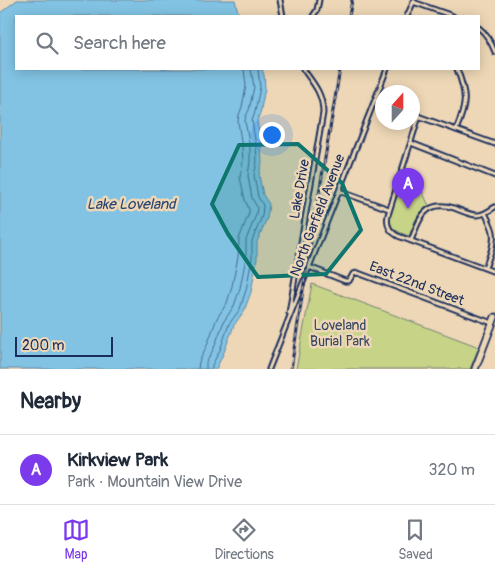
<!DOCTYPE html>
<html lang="en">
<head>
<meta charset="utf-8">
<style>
	:root { --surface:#fff; --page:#f6f6f7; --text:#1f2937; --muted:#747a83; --line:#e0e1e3; --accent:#7c3aed }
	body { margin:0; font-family:Pangolin,sans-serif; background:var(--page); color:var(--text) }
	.compass { position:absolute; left:375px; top:85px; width:45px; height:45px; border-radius:50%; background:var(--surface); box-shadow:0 2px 12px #0003; rotate:21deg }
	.scale { position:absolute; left:15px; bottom:12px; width:98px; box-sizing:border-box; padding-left:5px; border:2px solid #1b2f5e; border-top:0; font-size:14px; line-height:18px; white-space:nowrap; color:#1b2f5e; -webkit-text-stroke:4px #edd7b6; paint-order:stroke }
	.you { position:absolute; left:271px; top:134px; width:18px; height:18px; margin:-12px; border:4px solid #fff; border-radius:50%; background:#1a73e8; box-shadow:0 0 0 8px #1a73e833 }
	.badge { display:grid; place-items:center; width:32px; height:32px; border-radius:50%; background:var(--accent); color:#fff; font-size:16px; font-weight:700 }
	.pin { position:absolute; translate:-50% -41px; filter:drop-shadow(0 1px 2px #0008) }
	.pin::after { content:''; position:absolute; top:26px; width:18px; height:15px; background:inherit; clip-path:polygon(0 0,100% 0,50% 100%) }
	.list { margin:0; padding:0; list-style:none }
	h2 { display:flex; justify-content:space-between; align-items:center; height:65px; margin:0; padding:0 20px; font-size:21px }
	h2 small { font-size:16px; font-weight:400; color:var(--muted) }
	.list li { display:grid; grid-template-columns:32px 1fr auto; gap:15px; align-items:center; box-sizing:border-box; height:70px; padding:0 20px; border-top:1px solid var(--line) }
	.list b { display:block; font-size:19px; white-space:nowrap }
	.list p { margin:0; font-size:16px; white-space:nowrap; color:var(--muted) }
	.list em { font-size:16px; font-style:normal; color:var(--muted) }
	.icon { flex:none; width:28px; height:28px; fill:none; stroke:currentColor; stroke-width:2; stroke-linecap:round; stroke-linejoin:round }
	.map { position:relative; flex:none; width:495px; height:369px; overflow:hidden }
	.search { position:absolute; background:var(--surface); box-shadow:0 2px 12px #0003; left:15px; right:15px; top:15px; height:55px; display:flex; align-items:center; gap:12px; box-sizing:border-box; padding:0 18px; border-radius:0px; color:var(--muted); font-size:19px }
	.sheet { height:135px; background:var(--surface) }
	nav { display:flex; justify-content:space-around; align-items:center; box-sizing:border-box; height:70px; border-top:1px solid var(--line); background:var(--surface); font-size:14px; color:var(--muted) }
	nav a { display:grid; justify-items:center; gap:2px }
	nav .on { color:var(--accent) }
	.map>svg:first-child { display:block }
	.green { fill:#c7d488; stroke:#718273 }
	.water { fill:#82c3e3; stroke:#5988ae }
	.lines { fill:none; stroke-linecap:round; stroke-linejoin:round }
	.shore { stroke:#446a93; stroke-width:1 }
	.minor-casing { stroke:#1b2f5e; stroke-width:7 }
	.trunk-casing { stroke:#1b2f5e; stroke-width:9 }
	.minor { stroke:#edd7b6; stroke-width:3 }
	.trunk { stroke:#edd7b6; stroke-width:5.5 }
	.rail-casing { stroke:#1b2f5e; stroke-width:3 }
	.rail { stroke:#edd7b6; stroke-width:1; stroke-dasharray:4; stroke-linecap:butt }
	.marked { fill:#0f766e; fill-opacity:0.2; stroke:#0f766e; stroke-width:4; stroke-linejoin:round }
	.labels { text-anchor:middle; stroke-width:5; stroke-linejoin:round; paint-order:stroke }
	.street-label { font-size:14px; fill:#1b2f5e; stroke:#edd7b6 }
	.park-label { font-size:14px; fill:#354864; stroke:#edd7b6 }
	.water-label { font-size:15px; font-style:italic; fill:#2a4572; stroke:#edd7b6 }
</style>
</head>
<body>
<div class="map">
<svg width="495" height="369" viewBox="0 0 495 369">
	<rect width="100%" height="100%" fill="#edd7b6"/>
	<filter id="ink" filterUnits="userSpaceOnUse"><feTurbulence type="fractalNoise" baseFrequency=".02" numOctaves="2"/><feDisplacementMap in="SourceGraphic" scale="10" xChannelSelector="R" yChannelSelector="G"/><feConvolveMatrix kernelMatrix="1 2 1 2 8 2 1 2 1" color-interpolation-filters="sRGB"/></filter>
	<g filter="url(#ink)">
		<path class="green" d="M 400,184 L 422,191 L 429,206 C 415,214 415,223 409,236 C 399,232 390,230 389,219 Z
			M 312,284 L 479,347 L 470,369 L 296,369 Z"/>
		<path class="water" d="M 17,0 L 235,0 L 239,16 L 16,16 L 16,69 L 262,69 L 264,75 L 265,88 L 260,114 L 257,120 L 261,146 L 262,163 L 259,175 L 263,195 L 269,204 L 267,218 L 257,242 L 257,259 L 251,292 L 244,311 L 234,325 L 224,352 L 216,369 L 0,369 L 0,13 Z"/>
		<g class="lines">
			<path class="shore" d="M 198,369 L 199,362 L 207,345 L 217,318 L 227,303 L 232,286 L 238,257 L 239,239 L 249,213 L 249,209 L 245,200 L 240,177 L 243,160 L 242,148 L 238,121 L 239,115 L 242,107 L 246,86 L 244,69
				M 206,369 L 206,363 L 214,348 L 224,321 L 234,306 L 240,288 L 246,258 L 246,240 L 256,215 L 257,207 L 252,198 L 248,176 L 250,161 L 250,147 L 245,121 L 246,116 L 249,110 L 254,87 L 251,69
				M 212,369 L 212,365 L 220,350 L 229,324 L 240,309 L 246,290 L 252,258 L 252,241 L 262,216 L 263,205 L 258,197 L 254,175 L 257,162 L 256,146 L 252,121 L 255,112 L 260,87 L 258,69"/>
			<g class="minor-casing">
				<path id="minor" d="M 280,0 L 283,16
					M 413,2 L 453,16
					M 313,16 L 317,10 L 319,0
					M 407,16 L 414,1
					M 479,28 C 487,34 491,42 495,52
					M 375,100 L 382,103
					M 412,114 L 495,144
					M 419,116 L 388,215 C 386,225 389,231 398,236 L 495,272
					M 456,130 C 467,104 467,95 457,69
					M 411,143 L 495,176
					M 339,191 L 389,209
					M 411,241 C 419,218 426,199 454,208 C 462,211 470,215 477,215 C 484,215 490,210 495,207
					M 309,267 L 345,281 L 349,281 L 353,274 L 358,273 L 492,323
					M 485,268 C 489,257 495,244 493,232 C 492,226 488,219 485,213
					M 289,313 L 323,113 C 323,94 314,84 303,69
					M 269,369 L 387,69"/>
			</g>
			<g class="trunk-casing">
				<path id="trunk" d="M 475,369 L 495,317"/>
			</g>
			<use href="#minor" class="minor"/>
			<use href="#trunk" class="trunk"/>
			<g class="rail-casing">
				<path id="rail" d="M 349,16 L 352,0
					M 291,369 L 305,277 L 340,69"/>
			</g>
			<use href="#rail" class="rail"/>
		</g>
	</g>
	<path class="marked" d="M 298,144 L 342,183 L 361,230 L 326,274 L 258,277 L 228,234 L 212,204 L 239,145 Z"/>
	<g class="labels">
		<g class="street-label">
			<text transform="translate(299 189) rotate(-80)" y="5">Lake Drive</text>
			<text transform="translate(317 215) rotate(-69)" y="5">North Garfield Avenue</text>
			<text transform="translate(417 283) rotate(21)" y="5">East 22nd Street</text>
		</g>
		<g class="park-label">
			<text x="340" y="330">Loveland<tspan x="340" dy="16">Burial Park</tspan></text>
		</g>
		<g class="water-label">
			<text x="131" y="209">Lake Loveland</text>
		</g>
	</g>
</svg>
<svg class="compass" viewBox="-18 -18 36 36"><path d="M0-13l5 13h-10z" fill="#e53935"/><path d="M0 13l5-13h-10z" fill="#747a83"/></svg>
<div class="scale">200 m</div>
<div class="you"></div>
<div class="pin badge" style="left:408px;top:209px">A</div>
<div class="search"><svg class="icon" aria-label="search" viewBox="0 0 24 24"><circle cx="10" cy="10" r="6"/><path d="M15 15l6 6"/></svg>Search here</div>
</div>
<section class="sheet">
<h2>Nearby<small></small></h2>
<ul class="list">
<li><span class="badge">A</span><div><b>Kirkview Park</b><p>Park · Mountain View Drive</p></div><em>320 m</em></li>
</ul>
</section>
<nav>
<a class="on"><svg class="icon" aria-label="map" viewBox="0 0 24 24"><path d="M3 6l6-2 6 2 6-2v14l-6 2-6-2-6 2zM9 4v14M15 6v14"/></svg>Map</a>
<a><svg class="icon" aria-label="directions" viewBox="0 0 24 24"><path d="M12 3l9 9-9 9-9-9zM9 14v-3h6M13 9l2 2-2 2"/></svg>Directions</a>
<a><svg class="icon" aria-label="saved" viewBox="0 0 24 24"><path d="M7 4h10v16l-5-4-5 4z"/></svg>Saved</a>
</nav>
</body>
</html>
